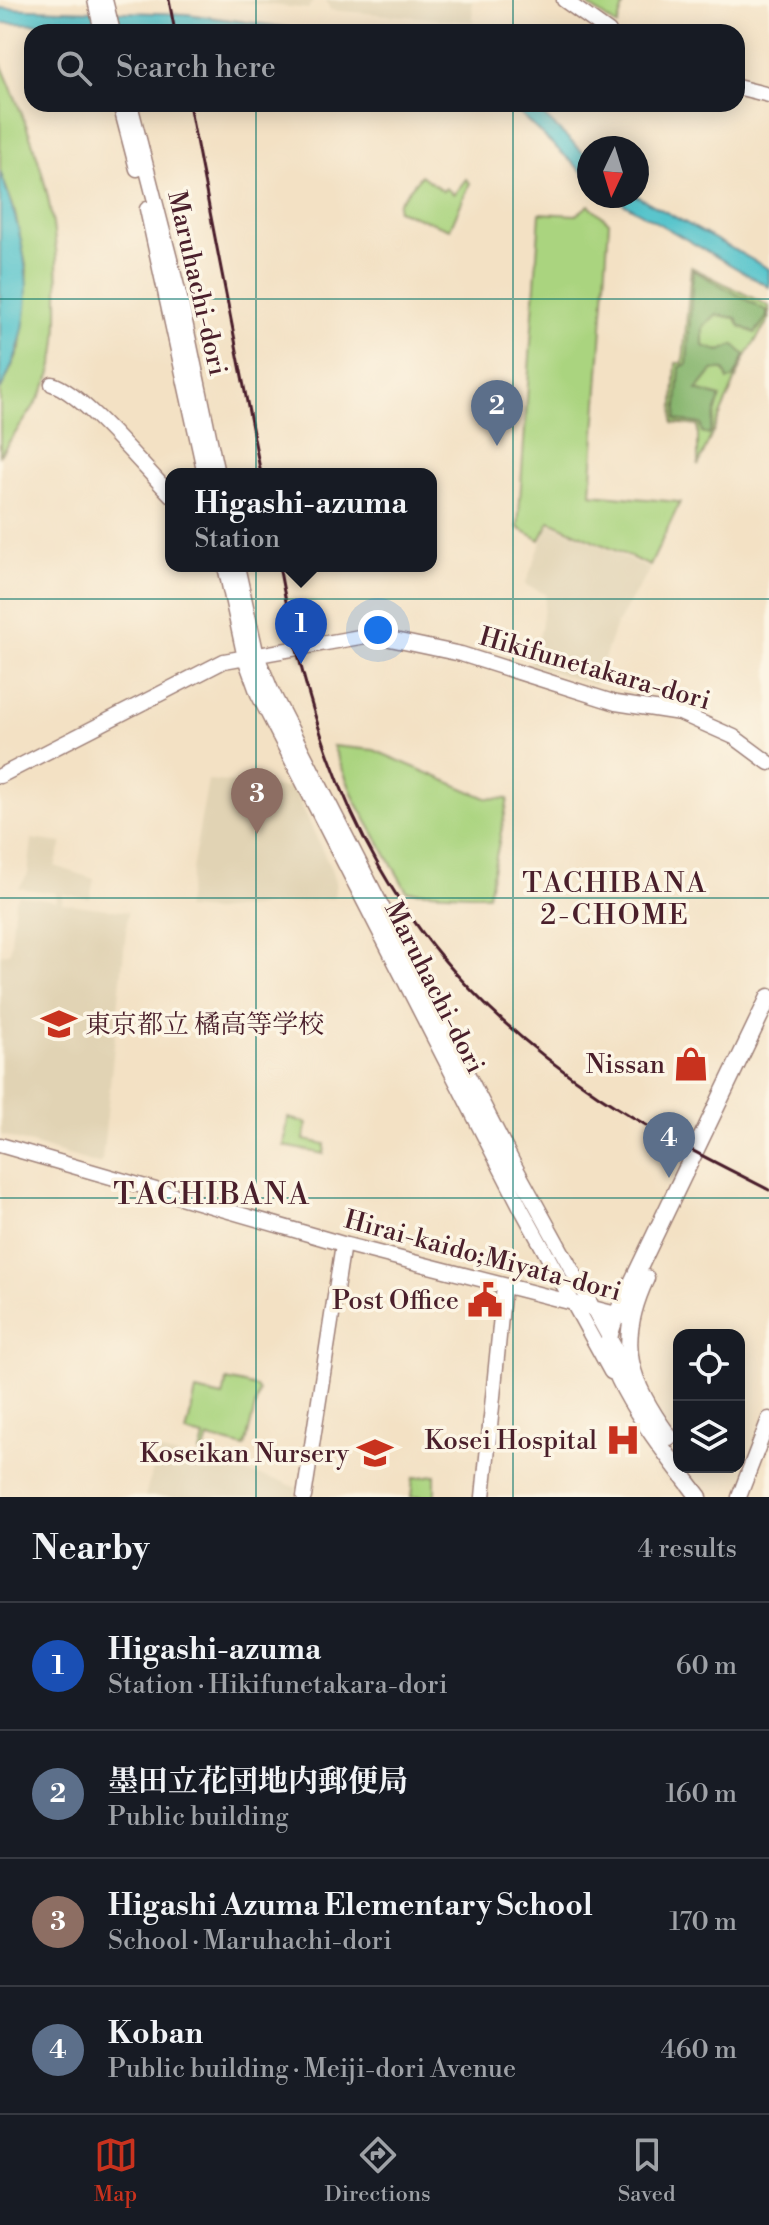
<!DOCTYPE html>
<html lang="en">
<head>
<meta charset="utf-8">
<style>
	:root { --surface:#171b24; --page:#242831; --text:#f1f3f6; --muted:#9ea1a6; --line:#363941; --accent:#c8321e }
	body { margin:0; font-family:"Libre Bodoni","Noto Serif JP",serif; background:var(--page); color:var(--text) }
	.controls { position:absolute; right:24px; bottom:24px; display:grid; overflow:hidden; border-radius:16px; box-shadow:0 4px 20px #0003 }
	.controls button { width:72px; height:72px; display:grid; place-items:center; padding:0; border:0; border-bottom:2px solid var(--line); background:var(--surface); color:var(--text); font:40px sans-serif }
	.compass { position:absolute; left:577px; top:136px; width:72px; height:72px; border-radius:50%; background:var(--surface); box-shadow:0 4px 20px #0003; rotate:184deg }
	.you { position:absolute; left:378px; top:630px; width:28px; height:28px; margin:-20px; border:6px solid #fff; border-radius:50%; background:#1a73e8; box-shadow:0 0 0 12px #1a73e833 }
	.badge { display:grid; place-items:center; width:52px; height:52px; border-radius:50%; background:var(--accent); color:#fff; font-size:26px; font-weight:700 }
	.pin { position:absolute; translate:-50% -66px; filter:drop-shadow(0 2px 4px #0008) }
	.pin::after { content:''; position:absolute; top:42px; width:28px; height:24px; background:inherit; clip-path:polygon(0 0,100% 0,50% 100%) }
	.popup { position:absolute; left:165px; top:468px; width:272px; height:104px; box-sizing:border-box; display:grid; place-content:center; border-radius:16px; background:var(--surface); filter:drop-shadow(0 2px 6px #0005); font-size:26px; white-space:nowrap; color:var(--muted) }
	.popup b { font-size:30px; color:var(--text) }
	.popup::after { content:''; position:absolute; left:50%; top:100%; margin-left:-16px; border:16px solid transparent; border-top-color:var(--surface) }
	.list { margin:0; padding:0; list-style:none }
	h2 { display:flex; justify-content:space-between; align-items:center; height:104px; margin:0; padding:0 32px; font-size:34px }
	h2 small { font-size:26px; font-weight:400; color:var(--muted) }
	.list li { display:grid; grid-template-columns:52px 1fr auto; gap:24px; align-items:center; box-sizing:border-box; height:128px; padding:0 32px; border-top:2px solid var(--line) }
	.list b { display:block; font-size:30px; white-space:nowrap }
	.list p { margin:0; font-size:26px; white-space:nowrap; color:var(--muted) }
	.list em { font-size:26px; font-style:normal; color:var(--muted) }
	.icon { flex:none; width:44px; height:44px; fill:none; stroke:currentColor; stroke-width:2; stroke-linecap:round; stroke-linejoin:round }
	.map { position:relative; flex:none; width:769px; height:1497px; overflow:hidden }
	.search { position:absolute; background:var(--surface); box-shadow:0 4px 20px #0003; left:24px; right:24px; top:24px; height:88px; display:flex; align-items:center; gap:20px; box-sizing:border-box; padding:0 28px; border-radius:24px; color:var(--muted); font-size:30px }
	.sheet { height:616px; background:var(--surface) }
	nav { display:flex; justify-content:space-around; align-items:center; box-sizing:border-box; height:112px; border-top:2px solid var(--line); background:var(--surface); font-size:22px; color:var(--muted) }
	nav a { display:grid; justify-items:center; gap:4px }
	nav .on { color:var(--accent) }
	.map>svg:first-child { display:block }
	.built { fill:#e1d3b4 }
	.green { fill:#aad47f; stroke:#7a7a55; stroke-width:2 }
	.forest { fill:#87b66e; stroke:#686a4c; stroke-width:2 }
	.water { fill:#57c4cc; stroke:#50727c; stroke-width:2 }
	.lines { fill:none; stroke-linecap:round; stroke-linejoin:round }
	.secondary-casing { stroke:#9e8078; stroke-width:17 }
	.primary-casing { stroke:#9e8078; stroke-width:19 }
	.secondary { stroke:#fff; stroke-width:14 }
	.primary { stroke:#fff; stroke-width:16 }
	.rail { stroke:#4a1f2b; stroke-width:3 }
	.grid { fill:none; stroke:#0f766e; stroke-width:2; stroke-opacity:0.55 }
	.labels { text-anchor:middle; stroke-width:7; stroke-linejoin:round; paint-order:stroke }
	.street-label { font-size:26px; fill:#4a1f2b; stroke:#fcf5e5 }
	.poi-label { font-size:26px; fill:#4a1f2b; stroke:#fcf5e5; text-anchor:end }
	.neighbourhood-label { font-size:28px; letter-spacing:2px; fill:#4a1f2b; stroke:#fcf5e5 }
	.quarter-label { font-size:30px; letter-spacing:2px; fill:#4a1f2b; stroke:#fcf5e5 }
</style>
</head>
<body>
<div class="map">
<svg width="769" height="1497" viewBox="0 0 769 1497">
	<rect width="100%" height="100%" fill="#fcf5e5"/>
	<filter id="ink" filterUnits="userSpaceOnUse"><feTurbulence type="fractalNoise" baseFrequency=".0125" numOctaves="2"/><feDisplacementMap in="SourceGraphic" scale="16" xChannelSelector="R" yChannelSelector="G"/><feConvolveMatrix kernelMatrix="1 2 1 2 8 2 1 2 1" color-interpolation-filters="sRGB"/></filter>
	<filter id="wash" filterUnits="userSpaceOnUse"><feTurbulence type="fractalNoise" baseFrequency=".006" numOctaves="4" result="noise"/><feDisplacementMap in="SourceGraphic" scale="32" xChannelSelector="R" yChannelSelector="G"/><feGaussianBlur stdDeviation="1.8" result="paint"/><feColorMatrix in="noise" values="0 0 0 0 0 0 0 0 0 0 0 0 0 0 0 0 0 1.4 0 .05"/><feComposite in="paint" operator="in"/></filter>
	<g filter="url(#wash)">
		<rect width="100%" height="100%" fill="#f3e1c4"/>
		<path class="built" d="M 226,0 L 314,0 L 308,9 Z
			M 326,0 L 472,0 L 473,22 L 330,10 Z
			M 549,523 L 650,569 L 615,627 L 595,685 L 530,664 L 541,628 L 546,594 L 525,585 Z
			M 208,780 L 294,789 L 336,880 L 334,898 L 215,911 L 185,909 Z
			M 32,839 L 62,843 L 55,866 L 94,879 L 90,899 L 63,894 L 62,903 L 128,912 L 102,1161 L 98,1164 L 1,1135 L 0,955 L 10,952 L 15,900 L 19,895 L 56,901 L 55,893 L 19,888 L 28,874 Z
			M 158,1451 L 281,1481 L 297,1488 L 296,1497 L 145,1497 Z"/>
		<path class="green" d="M 588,0 L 625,0 L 617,26 L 589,6 Z
			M 0,62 C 34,138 57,201 58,286 C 58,318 60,353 47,383 C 36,408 15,432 0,455 L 0,391 L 20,349 L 27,270 L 14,208 L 0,171 Z
			M 421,175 L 443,191 L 446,188 L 454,194 L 466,179 L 470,183 L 450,229 L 397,210 L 398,203 Z
			M 589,205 L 609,222 L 591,494 L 680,502 L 650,566 L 550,521 L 540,540 L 518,528 L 540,213 L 576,215 Z
			M 691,267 L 769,306 L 769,319 L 745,358 L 698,466 L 698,426 L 673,423 L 676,363 L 683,363 Z
			M 333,746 L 374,750 L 486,798 L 508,799 L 488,895 L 407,891 L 355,800 Z
			M 288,1118 L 307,1123 L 304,1140 L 325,1144 L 324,1154 L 284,1146 Z
			M 227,1380 L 256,1387 L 259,1391 L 245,1447 L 208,1438 L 203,1454 L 200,1453 L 204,1437 L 186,1433 L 196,1391 L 223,1397 Z
			M 435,1475 L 435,1497 L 411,1497 L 413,1478 Z"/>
		<path class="forest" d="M 693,270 L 767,311 L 767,317 L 755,333 L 740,326 L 736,318 L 716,315 L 703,327 L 703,346 L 720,351 L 734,345 L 745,355 L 734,378 L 728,380 L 724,370 L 713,370 L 697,390 L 720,397 L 709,435 L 702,433 L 701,424 L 676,420 L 680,367 L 687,364 Z"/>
		<path class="water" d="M 0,8 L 186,14 L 320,32 L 163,32 L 124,25 L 0,23 Z
			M 509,104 L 531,104 L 589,158 L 589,178 Z
			M 0,171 C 29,251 42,313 0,391 Z
			M 611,196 L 637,196 L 769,269 L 769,287 Z"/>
	</g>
	<g filter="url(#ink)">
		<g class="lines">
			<g class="secondary-casing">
				<path id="secondary" d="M 95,0 L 102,32
					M 105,0 L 113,32
					M 564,0 L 609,32
					M 737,87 L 769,95
					M 120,104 L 137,169
					M 130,104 L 180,298 L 217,474
					M 147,209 L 205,474
					M 52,384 C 82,392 146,470 171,495
					M 225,566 L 245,658 L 258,694 L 521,1208 L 611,1372
					M 237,566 L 257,656 L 271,690 L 513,1163 L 632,1379
					M 0,776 L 224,661 L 371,635 L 461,654 L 616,703 L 680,713 L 734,737 L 769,763
					M 0,1145 L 343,1244 L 624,1316
					M 304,1497 L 343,1244
					M 483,1497 L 504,1286
					M 739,1497 L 769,1419"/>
			</g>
			<g class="primary-casing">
				<path id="primary" d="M 646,1278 C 615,1344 629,1381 669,1437
					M 699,1497 C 675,1465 605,1379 609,1340 C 611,1324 620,1308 627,1293 L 769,997"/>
			</g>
			<use href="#secondary" class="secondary"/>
			<use href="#primary" class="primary"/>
			<path class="rail" d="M 169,0 L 175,32
				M 189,104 L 261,474
				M 279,566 C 322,797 397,961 599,1096 C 653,1132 711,1160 769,1190"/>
		</g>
	</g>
	<path class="grid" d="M 256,0 L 256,32M 513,0 L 513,32M 256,104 L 256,1497M 513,104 L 513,1497M 0,299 L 769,299M 0,599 L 769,599M 0,898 L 769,898M 0,1198 L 769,1198"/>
	<defs>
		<g id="school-bare" transform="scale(2.76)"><path d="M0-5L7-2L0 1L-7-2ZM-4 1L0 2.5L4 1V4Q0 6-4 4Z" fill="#c8321e" stroke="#fcf5e5" stroke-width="2.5" paint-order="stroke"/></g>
		<g id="shop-bare" transform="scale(2.76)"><path d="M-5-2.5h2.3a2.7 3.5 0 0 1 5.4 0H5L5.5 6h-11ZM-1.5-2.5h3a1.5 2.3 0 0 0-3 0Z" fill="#c8321e" stroke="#fcf5e5" stroke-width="2.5" paint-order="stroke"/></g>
		<g id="civic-bare" transform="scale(2.76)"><path d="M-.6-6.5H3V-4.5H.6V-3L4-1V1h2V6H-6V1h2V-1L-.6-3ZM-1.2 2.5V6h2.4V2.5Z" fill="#c8321e" stroke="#fcf5e5" stroke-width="2.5" paint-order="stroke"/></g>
		<g id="hospital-bare" transform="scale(2.76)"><path d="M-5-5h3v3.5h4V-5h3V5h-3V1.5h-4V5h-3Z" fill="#c8321e" stroke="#fcf5e5" stroke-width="2.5" paint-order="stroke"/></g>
	</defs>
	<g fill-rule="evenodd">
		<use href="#school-bare" x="59" y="1024"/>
		<use href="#shop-bare" x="691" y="1064"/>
		<use href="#civic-bare" x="485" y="1300"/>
		<use href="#hospital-bare" x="623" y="1440"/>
		<use href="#school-bare" x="375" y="1453"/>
	</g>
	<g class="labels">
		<g class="street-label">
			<text transform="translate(198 283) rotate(77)" y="9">Maruhachi-dori</text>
			<text transform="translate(595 668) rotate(16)" y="9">Hikifunetakara-dori</text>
			<text transform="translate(435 987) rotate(63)" y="9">Maruhachi-dori</text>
			<text transform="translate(483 1255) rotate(15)" y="9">Hirai-kaido;Miyata-dori</text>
		</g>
		<g class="poi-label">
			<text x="85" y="1033" text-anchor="start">東京都立 橘高等学校</text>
			<text x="665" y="1073">Nissan</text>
			<text x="459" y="1309">Post Office</text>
			<text x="597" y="1449">Kosei Hospital</text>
			<text x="349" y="1462">Koseikan Nursery</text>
		</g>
		<g class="neighbourhood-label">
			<text x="615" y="892">TACHIBANA<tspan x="615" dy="32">2-CHOME</tspan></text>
		</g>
		<g class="quarter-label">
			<text x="212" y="1204">TACHIBANA</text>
		</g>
	</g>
</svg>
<div class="controls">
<button><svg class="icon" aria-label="locate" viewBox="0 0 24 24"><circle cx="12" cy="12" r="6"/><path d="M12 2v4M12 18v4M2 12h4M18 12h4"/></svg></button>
<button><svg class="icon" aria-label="layers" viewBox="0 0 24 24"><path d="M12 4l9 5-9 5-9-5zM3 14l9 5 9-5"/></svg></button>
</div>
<svg class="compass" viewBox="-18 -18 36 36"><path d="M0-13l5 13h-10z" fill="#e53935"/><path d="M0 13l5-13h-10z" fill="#9ea1a6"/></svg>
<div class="you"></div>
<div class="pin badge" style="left:301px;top:664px;background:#1a4fb4">1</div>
<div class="popup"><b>Higashi-azuma</b>Station</div>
<div class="pin badge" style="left:497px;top:446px;background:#5c6f8a">2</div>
<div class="pin badge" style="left:257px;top:834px;background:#8d6e63">3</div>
<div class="pin badge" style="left:669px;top:1178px;background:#5c6f8a">4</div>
<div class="search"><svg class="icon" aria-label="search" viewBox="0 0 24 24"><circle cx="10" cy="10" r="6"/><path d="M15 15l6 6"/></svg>Search here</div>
</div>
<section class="sheet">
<h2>Nearby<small>4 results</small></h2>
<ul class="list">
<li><span class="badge" style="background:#1a4fb4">1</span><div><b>Higashi-azuma</b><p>Station · Hikifunetakara-dori</p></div><em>60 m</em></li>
<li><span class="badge" style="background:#5c6f8a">2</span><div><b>墨田立花団地内郵便局</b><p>Public building</p></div><em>160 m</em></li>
<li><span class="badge" style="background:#8d6e63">3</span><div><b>Higashi Azuma Elementary School</b><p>School · Maruhachi-dori</p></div><em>170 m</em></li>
<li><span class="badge" style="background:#5c6f8a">4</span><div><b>Koban</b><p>Public building · Meiji-dori Avenue</p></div><em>460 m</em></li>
</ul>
</section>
<nav>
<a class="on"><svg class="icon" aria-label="map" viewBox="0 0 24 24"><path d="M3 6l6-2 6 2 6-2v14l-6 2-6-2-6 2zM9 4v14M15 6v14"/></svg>Map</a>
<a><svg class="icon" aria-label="directions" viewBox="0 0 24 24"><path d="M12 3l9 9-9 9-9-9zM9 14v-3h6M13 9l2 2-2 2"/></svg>Directions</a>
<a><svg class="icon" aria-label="saved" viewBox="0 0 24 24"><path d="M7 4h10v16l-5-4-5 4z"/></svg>Saved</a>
</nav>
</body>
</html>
